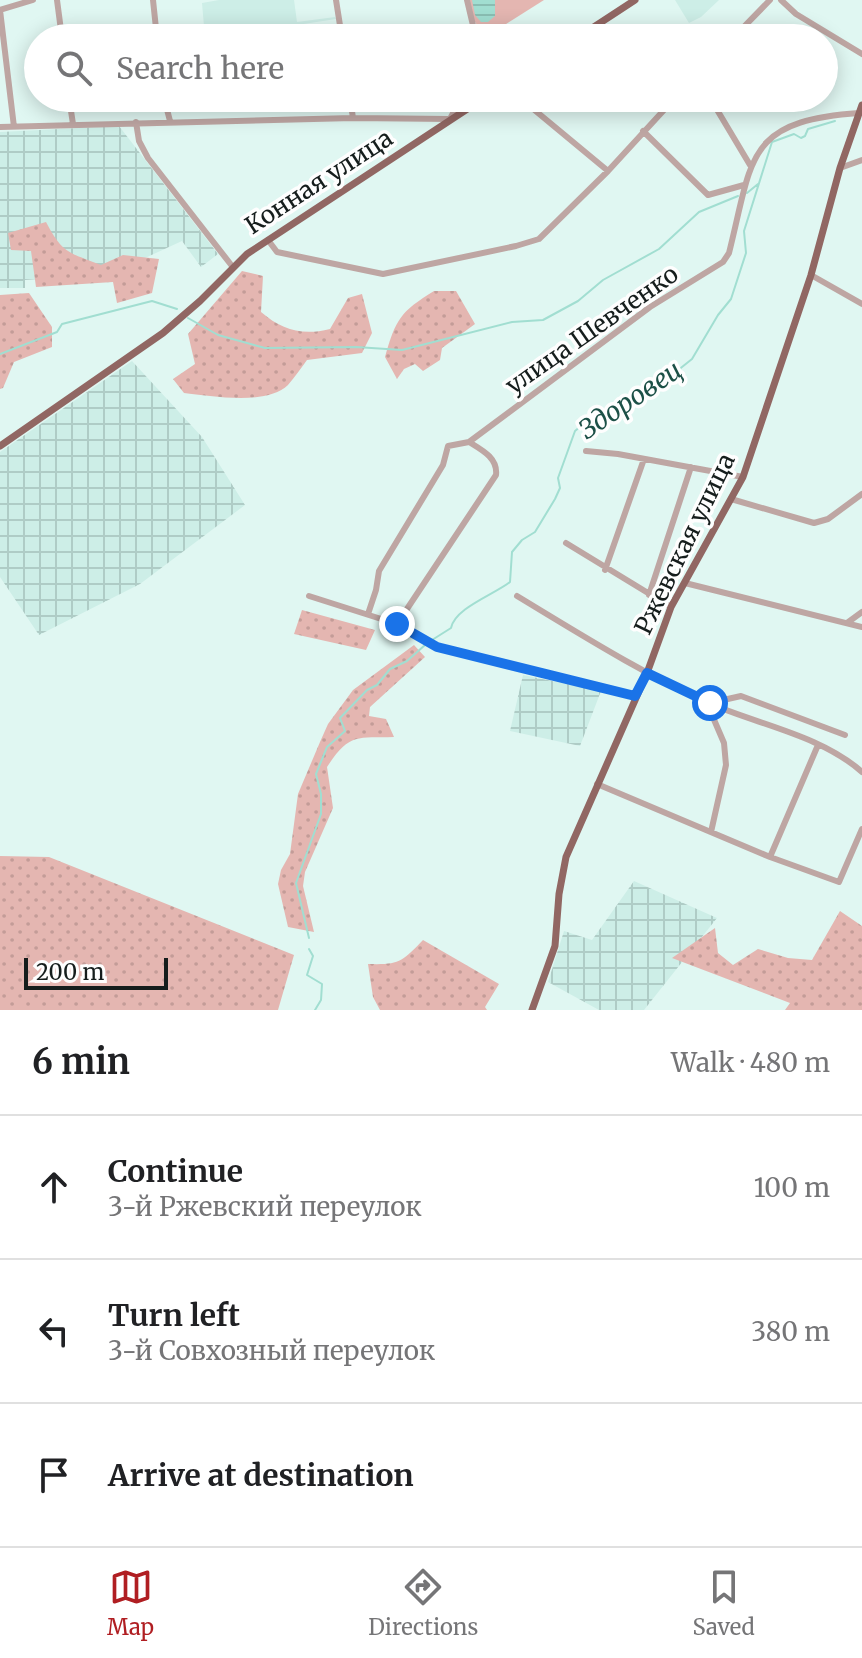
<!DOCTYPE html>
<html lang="en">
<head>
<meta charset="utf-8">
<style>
	:root { --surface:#fff; --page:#f2f2f2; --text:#202124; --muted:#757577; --line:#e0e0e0; --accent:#b01e22 }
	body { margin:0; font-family:Merriweather,serif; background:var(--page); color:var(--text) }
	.scale { position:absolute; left:24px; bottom:20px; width:144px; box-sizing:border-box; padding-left:8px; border:4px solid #151d1c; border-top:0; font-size:22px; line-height:28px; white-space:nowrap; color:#151d1c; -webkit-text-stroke:6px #fefefe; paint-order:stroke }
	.stop { position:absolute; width:24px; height:24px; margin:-18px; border:6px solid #1a73e8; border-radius:50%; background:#fff }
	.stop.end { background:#1a73e8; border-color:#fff; box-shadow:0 2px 8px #0008 }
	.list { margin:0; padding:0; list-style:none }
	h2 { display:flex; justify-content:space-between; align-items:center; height:104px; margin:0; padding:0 32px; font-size:34px }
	h2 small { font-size:26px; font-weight:400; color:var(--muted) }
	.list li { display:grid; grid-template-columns:52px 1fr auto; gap:24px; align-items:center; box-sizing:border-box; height:144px; padding:0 32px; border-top:2px solid var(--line) }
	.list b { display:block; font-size:30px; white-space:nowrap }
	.list p { margin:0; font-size:26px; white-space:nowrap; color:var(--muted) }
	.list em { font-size:26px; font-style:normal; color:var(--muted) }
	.icon { flex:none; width:44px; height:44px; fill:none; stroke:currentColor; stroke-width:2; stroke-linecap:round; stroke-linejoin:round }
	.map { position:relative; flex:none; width:862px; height:1010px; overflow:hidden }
	.search { position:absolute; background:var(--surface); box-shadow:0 4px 20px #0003; left:24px; right:24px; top:24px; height:88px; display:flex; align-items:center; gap:20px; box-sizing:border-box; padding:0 28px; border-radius:44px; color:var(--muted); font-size:30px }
	.sheet { height:536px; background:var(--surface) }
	nav { display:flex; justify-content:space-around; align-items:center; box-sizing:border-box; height:112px; border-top:2px solid var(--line); background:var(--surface); font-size:22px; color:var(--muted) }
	nav a { display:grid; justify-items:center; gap:4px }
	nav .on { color:var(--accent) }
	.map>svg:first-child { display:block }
	.built { fill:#cdeee7 }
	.industrial { fill:url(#industrial-grid) }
	.grass { fill:url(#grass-dots) }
	.park { fill:#e4b6b1 }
	.water { fill:url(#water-rules) }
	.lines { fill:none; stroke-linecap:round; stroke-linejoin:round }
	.stream { stroke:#a1ded1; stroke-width:2 }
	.minor { stroke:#bea6a3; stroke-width:6 }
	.major { stroke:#916763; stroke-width:7 }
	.route { stroke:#1a73e8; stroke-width:10 }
	.labels { text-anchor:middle; stroke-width:7; stroke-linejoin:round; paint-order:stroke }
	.street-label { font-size:24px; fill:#151d1c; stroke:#fefefe }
	.water-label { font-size:26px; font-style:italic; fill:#1c5047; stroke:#fefefe }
</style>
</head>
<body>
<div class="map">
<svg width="862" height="1010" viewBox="0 0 862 1010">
	<defs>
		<pattern id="industrial-grid" width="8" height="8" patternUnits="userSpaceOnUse" patternTransform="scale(2)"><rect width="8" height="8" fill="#cdeee7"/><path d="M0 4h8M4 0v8" fill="none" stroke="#afccc6"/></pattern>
		<pattern id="grass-dots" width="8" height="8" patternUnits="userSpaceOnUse" patternTransform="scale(2)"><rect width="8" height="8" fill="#e4b6b1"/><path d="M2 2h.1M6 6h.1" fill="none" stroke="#c39c98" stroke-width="1.8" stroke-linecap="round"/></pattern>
		<pattern id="water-rules" width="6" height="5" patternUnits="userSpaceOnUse" patternTransform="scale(2)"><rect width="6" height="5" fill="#a1ded1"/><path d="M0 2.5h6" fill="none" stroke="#8abeb3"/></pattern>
	</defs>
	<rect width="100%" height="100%" fill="#e0f7f2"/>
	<path class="built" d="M 219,0 L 294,0 L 297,22 L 335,17 L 336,19 L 297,25 L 298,38 L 205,38 L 202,3 Z
		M 675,0 L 719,0 L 701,17 L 689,23 Z"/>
	<path class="industrial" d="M 119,126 L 218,254 L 201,267 L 182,241 L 132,264 L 123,273 L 25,280 L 25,288 L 0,288 L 0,132 Z
		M 132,361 L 202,437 L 245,505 L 140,584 L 39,635 L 0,577 L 0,452 Z
		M 523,675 L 601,691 L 580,746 L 510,731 Z
		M 634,881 L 717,918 L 644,1010 L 599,1010 L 548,982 L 564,931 L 592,940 Z"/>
	<path class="grass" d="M 46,222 C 63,254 68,252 101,265 L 123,255 L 159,259 L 152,293 L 117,303 L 113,282 L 36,287 L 31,251 L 11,250 L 8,233 Z
		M 242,271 L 263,276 L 261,312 C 282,330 302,336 330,329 L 348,298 L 362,294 L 372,333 L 362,353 L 307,360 C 301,368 295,377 288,385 C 266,406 212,396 184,393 L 173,379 L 195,364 L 188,334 Z
		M 434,291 L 456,291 L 475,324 L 442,348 L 440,360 L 423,371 L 415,364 L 404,369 L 397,379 L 385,357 C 396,319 400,312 434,291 Z
		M 29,293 L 52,327 L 52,347 L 14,362 L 3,388 L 0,389 L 0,295 Z
		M 302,610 L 375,630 L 366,650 L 294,634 Z
		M 414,645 L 425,657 L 370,707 L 369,716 L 386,719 L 394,737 C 357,738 349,733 327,767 L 333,808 L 305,872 L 303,886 L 314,932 L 288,927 L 278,884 L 281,870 L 290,854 L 298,794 L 320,742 L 328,724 L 353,690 Z
		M 0,856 L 49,857 L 294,955 L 278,1010 L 0,1010 Z
		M 840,911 L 862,926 L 862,1010 L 785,1010 L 790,1003 L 672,958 L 715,928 L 718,953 L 733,965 L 758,949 L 788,958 L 812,960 Z
		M 423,940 L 499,984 L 485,1007 L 487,1010 L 380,1010 L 373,997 L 368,964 C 399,965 402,962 423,940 Z"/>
	<path class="park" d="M 469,0 L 544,0 L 484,38 L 474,20 Z"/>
	<path class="water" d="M 495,0 L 495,16 L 488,22 L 481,22 L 475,15 L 472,0 Z"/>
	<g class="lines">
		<path class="stream" d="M 747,193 L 758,184
			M 188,318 L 218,335 L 265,348 L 356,347 L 402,350 L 512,322 L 543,320 L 578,301 L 603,280 L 659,249 L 699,212 L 738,196
			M 0,354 L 57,332 L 62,324 L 152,301 L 177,309
			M 432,640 L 451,628 C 455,608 493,595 510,582 L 512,552 L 522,540 L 535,532 L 555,499 L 560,488 L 558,478 L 575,431 L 588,420 L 629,404 L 672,375 L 692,359 L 718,315 L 731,299 L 746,253 L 744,231 L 772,142 L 794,134 L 801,138 L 805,136 L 808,129 L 835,121
			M 309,938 L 296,883 L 321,814 L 321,794 L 316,774 L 327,747 L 345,731 L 340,718 L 367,690 L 377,685 L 390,669 L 407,661 L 425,645
			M 309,949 L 313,956 L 307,975 L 322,984 L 321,1000 L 315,1010"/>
		<path class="minor" d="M 57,0 L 62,38
			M 153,0 L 157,38
			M 336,0 L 342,38
			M 467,0 L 476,38
			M 781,0 L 796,14 L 862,54
			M 0,10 L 14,127
			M 0,10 L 33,0
			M 733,38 L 770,0
			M 69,98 L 73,124
			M 164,98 L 170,121
			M 350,98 L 353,118
			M 520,98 L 608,171
			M 710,98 L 750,165
			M 136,122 L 139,141 L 148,158 L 232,266
			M 0,127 L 353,118 L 450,119 L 461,98
			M 643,131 L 708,195 L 744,185
			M 840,168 L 862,160
			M 268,240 L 277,252 L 383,274 L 516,246 L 539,239 L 608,171 L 675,98
			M 811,275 L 862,304
			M 586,451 L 618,454 L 743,477
			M 731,499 L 814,523 L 828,519 L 862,494
			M 566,543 L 671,607
			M 605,570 L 644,459
			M 685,583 L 862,627
			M 649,595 L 691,467
			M 309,596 L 397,624 L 437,647 L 635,696
			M 517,596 C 580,634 643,674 711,704 C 760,725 822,736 862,772
			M 368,614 L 376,590 L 379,571 L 443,465 L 448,446 L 469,442 L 650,307 L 723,262 L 729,253 C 753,158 745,121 859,113
			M 847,623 L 862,612
			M 397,624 L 496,475 C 498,458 482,450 469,442
			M 710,703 L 741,696 L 845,735
			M 597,784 L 770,857 L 839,882 L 862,829
			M 711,832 L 726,765 L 724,743 L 712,715
			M 770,857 L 818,745"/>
		<path class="major" d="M 577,38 L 635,0
			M 0,446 L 163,333 L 200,301 L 247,254 L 484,98
			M 532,1010 L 555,946 L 559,894 L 566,857 L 647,673 L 671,607 L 743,477 L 811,275 L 840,168 L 862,105"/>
	</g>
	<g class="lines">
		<path class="route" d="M 397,624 L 437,647 L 635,696 L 647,673 L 710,703"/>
	</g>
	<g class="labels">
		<g class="street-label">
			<text transform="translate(319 182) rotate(-33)" y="8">Конная улица</text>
			<text transform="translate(592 330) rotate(-35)" y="8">улица Шевченко</text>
			<text transform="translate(685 544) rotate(-64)" y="8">Ржевская улица</text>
		</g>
		<g class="water-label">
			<text transform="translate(630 400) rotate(-34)" y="9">Здоровец</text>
		</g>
	</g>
</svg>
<div class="scale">200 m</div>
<div class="stop" style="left:710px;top:703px"></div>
<div class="stop end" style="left:397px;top:624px"></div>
<div class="search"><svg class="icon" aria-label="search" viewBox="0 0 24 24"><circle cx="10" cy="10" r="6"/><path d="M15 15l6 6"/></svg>Search here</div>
</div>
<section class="sheet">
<h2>6 min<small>Walk · 480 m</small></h2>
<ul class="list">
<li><svg class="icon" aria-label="ahead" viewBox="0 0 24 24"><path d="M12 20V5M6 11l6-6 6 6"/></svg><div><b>Continue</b><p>3-й Ржевский переулок</p></div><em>100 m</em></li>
<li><svg class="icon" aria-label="left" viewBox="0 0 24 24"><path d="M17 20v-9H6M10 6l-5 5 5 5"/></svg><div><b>Turn left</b><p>3-й Совхозный переулок</p></div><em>380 m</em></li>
<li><svg class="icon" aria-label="arrive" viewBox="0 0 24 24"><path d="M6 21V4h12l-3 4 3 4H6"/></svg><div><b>Arrive at destination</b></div></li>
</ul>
</section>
<nav>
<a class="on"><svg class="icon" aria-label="map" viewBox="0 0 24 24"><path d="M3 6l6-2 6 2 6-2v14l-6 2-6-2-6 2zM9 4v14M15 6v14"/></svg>Map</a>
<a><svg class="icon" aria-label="directions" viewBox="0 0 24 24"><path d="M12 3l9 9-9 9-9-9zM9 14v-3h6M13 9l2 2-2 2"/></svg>Directions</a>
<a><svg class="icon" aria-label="saved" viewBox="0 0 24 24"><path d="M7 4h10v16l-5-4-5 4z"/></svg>Saved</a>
</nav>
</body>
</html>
